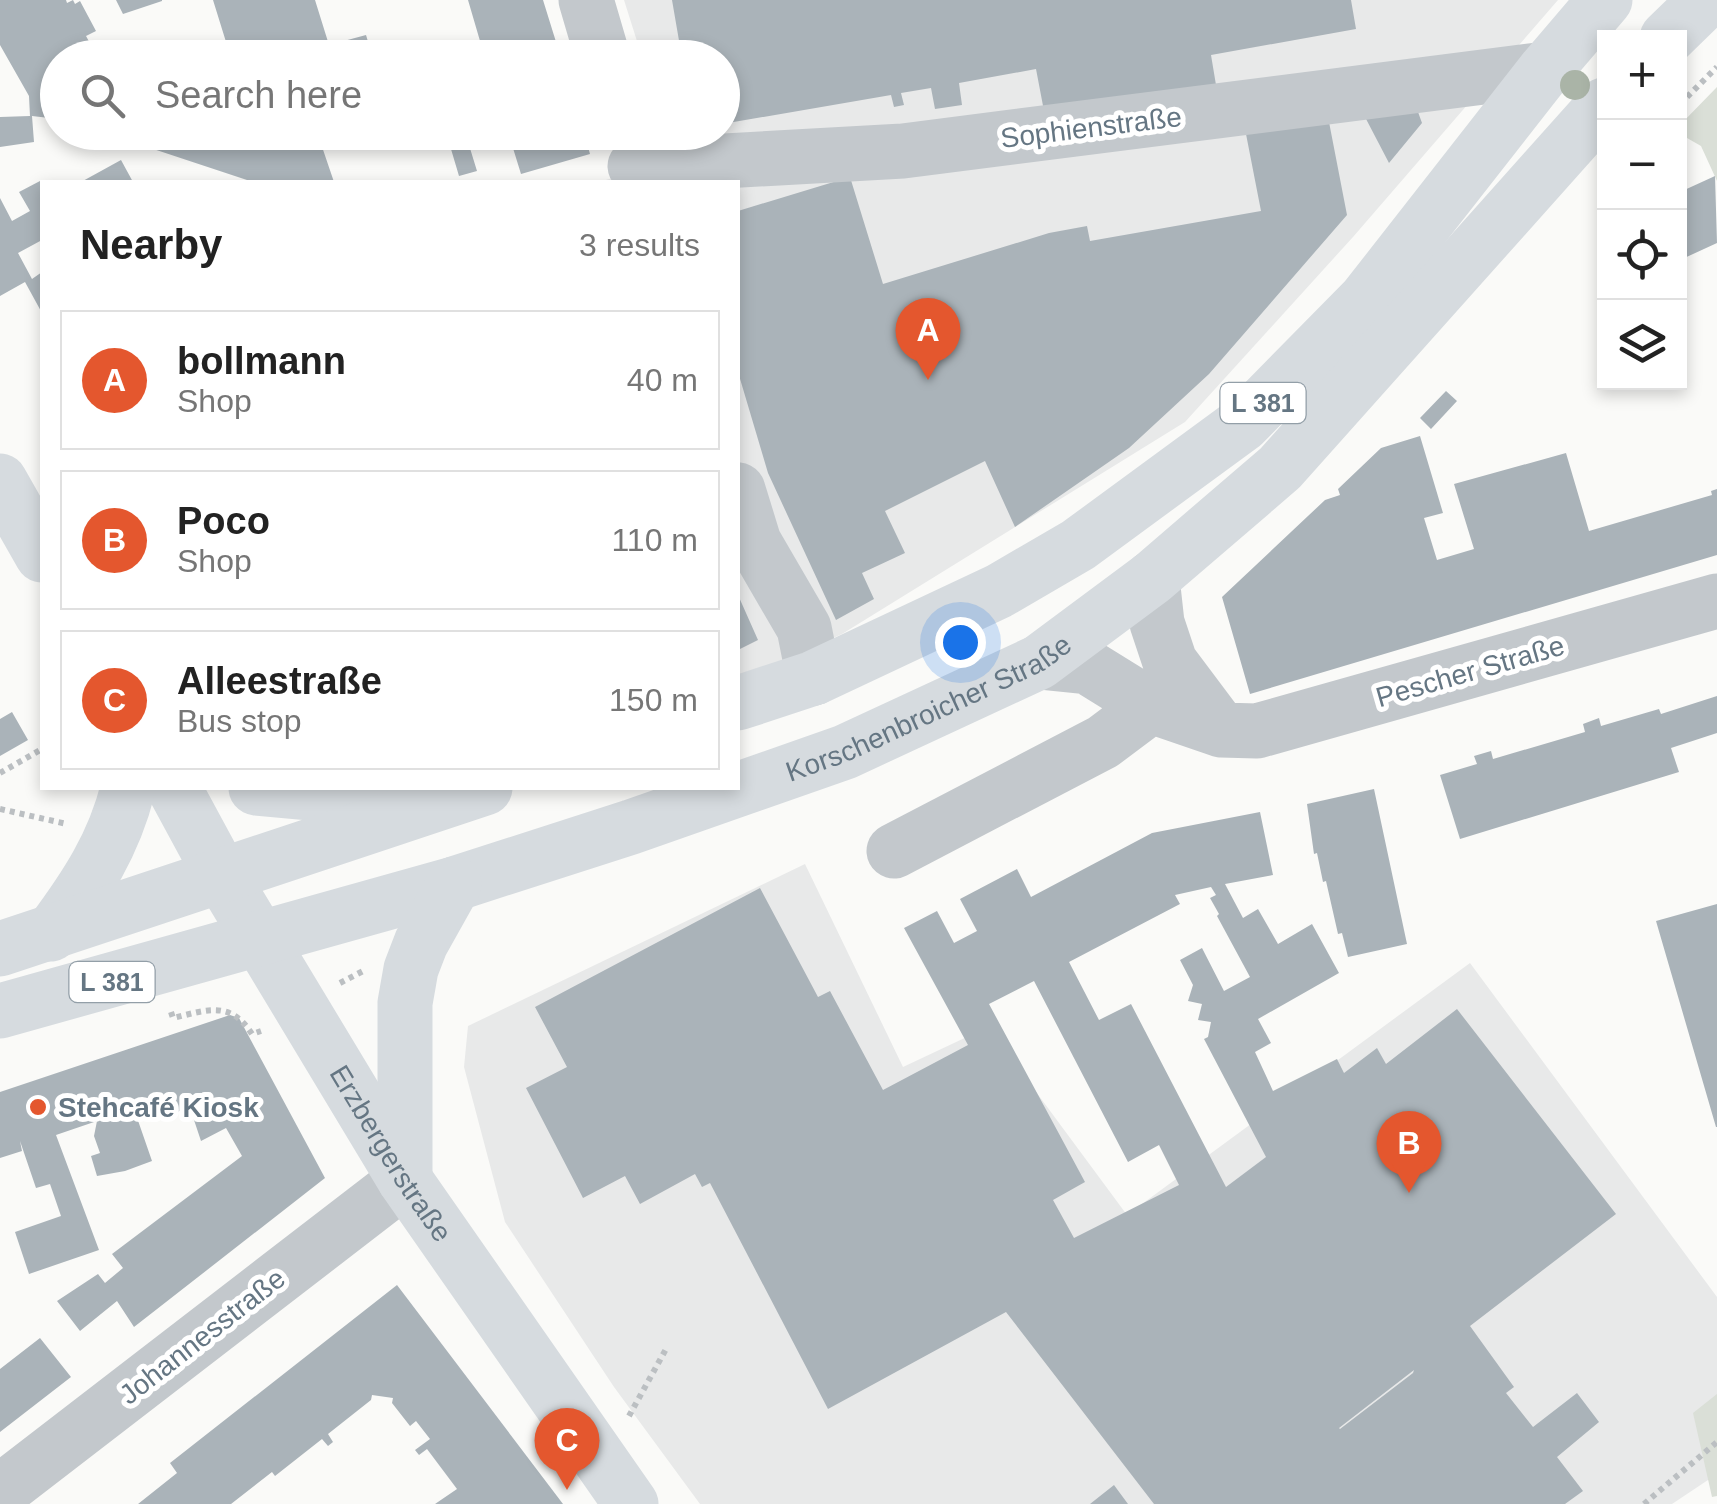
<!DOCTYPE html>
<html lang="en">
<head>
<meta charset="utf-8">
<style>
	:root { --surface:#fff; --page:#f2f2f2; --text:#222; --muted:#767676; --line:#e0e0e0; --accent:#e4572e }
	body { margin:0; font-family:Helvetica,sans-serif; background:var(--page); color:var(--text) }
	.controls { position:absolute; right:30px; top:30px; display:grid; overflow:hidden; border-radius:0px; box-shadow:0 5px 15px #0003 }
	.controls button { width:90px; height:90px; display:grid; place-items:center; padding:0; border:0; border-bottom:2px solid var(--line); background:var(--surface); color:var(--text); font:50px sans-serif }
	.you { position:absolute; left:960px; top:642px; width:35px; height:35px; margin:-25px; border:8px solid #fff; border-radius:50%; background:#1a73e8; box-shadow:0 0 0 15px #1a73e833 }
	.badge { display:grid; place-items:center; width:65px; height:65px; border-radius:50%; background:var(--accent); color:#fff; font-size:32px; font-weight:700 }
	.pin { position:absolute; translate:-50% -82px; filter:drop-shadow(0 2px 5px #0008) }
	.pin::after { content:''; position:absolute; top:52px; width:35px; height:30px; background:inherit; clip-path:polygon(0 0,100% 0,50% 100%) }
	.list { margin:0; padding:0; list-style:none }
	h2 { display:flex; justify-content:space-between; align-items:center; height:130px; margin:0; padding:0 40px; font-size:42px }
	h2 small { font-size:32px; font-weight:400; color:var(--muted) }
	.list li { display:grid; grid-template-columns:65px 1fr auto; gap:30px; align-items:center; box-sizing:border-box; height:140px; margin:0 20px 20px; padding:0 20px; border:2px solid var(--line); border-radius:0px }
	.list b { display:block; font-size:38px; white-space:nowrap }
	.list p { margin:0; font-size:32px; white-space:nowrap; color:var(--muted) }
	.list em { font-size:32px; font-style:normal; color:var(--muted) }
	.icon { flex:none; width:55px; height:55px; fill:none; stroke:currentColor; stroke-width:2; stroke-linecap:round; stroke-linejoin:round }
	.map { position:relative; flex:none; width:1717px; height:1504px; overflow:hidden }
	.search { position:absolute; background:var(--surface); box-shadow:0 5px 15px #0003; left:40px; top:40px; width:700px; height:110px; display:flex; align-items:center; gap:25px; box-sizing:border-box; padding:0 35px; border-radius:55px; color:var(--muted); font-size:38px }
	.panel { position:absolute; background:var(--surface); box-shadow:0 5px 15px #0003; left:40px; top:180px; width:700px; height:610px; border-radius:0px }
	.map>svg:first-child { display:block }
	.built { fill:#e8e9e9 }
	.green { fill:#dadfd7 }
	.building { fill:#aab3b9; fill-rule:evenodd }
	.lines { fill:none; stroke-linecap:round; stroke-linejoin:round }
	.path { stroke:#bbbfc2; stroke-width:6; stroke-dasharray:5 5; stroke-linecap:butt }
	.minor { stroke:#c3c8cc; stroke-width:55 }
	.major { stroke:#d6dbdf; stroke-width:55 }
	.tree { fill:#aab4a7 }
	.poi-dot { fill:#e4572e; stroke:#fff; stroke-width:4 }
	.labels { text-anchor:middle; stroke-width:10; stroke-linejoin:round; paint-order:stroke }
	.shield { fill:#fff; stroke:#939fa8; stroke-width:2.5 }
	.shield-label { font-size:25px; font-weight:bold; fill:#657683 }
	.street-label { font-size:28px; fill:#657683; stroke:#fff }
	.poi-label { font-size:28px; font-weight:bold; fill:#657683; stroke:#fff; text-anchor:start }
</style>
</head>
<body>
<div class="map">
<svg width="1717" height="1504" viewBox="0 0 1717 1504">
	<rect width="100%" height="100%" fill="#fafaf8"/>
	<path class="built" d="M 624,0 L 1558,0 L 1353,237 L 1185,422 L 842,634 L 738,682 L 738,182 L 599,182 L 672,161 L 664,133 L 722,132 L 722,58 L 642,57 Z
		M 805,864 L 903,1067 L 988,1027 L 1127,1215 L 1470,963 L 1717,1297 L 1717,1474 L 1672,1504 L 700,1504 L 614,1387 L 505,1222 L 464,1067 L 468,1026 Z"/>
	<path class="green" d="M 1717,87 L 1717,181 L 1701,146 L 1680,134 L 1680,125 Z
		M 1717,1394 L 1717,1496 L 1712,1497 L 1693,1413 Z"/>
	<path class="building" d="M 0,0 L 66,0 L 67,3 L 73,0 L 75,4 L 80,1 L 96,31 L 86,36 L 98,58 L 58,58 L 58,119 L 32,116 L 34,142 L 0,147 L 0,117 L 30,116 L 29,96 L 0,45 Z
		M 116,0 L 162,0 L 162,1 L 123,14 Z
		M 213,0 L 315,0 L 329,45 L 366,35 L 373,58 L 231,58 Z
		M 468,0 L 543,0 L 561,58 L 485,58 Z
		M 672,0 L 1351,0 L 1356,29 L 1211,55 L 1216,85 L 1044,111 L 1036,69 L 959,83 L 962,105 L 935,109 L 931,88 L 901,93 L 904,105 L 894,107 L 891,95 L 722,124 L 722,58 L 682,58 Z
		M 1418,112 L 1422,123 L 1389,163 L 1365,117 Z
		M 1329,122 L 1347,215 L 1209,374 L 1129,448 L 1015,527 L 985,461 L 885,511 L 905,553 L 862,573 L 874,599 L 836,620 L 768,473 L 738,372 L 738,211 L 850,177 L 883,284 L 1049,233 L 1087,226 L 1090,241 L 1261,211 L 1246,134 Z
		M 102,132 L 317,132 L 334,182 L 253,182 Z
		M 432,132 L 465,132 L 477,171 L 459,176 L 448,139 L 436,143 Z
		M 508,132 L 584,132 L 590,154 L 521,174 Z
		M 121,160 L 133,182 L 81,182 Z
		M 1715,176 L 1717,243 L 1680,260 L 1680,192 Z
		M 40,181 L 42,186 L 42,240 L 18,253 L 32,279 L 42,272 L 42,313 L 25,282 L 0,296 L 0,198 L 12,221 L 30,211 L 19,192 Z
		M 1446,391 L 1457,401 L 1431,429 L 1420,418 Z
		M 1420,436 L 1443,513 L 1424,518 L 1437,560 L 1474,549 L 1454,484 L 1566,453 L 1589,531 L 1712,495 L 1711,491 L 1717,489 L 1717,555 L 1250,694 L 1222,597 L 1325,500 L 1340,495 L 1338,489 L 1381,448 Z
		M 738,595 L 758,640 L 738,650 Z
		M 1717,696 L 1717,733 L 1671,748 L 1679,772 L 1460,839 L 1440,775 L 1477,764 L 1474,756 L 1491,751 L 1493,759 L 1585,732 L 1583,724 L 1599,718 L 1601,726 L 1659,709 L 1661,714 Z
		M 12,712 L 28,740 L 0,756 L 0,719 Z
		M 1374,789 L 1407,944 L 1348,957 L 1342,933 L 1338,934 L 1326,881 L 1323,882 L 1317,853 L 1314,854 L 1307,804 Z
		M 1260,812 L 1273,875 L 1225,884 L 1243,918 L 1258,909 L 1278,944 L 1312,924 L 1339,973 L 1258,1019 L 1271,1043 L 1255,1052 L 1273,1091 L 1337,1059 L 1344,1073 L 1377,1048 L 1386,1064 L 1457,1009 L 1616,1214 L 1470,1326 L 1514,1387 L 1506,1393 L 1533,1427 L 1577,1393 L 1599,1422 L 1557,1457 L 1583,1491 L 1565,1504 L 1154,1504 L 1006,1312 L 828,1409 L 710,1183 L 702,1187 L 695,1174 L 640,1204 L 625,1176 L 583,1198 L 526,1088 L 567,1067 L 535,1007 L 760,888 L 818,997 L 830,991 L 883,1090 L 968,1045 L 904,928 L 937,911 L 954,943 L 977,931 L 960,899 L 1017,869 L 1031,897 L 1152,833 ZM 1211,887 L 1216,895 L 1210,898 L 1219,914 L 1217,916 L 1250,977 L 1224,991 L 1202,948 L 1180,960 L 1193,985 L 1188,1001 L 1202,1004 L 1198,1020 L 1211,1022 L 1208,1037 L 1204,1039 L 1266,1157 L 1226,1187 L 1131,1004 L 1099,1020 L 1069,962 L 1180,904 L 1175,895 ZM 1034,981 L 1128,1162 L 1159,1145 L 1179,1185 L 1074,1238 L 1053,1200 L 1085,1182 L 989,1004 ZM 1414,1370 L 1413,1373 L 1340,1429 L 1339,1428 Z
		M 1717,904 L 1717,1127 L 1716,1127 L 1656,921 Z
		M 230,1015 L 239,1018 L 325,1178 L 134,1327 L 117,1301 L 80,1331 L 57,1301 L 98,1274 L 105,1283 L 123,1268 L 112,1254 L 242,1156 L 226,1128 L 201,1141 L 190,1108 L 163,1116 L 158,1101 L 134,1109 L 152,1161 L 125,1171 L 97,1176 L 91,1156 L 100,1153 L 94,1136 L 97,1121 L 56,1135 L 99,1250 L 29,1274 L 15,1232 L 61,1216 L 50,1184 L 36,1188 L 20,1141 L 22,1151 L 0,1158 L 0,1092 Z
		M 397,1285 L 563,1504 L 435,1504 L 457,1489 L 427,1449 L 419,1455 L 415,1450 L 430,1439 L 416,1421 L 410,1426 L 392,1403 L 393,1398 L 372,1395 L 371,1400 L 328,1434 L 333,1442 L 328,1446 L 322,1439 L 275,1476 L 272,1472 L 231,1504 L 138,1504 L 177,1473 L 170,1463 Z
		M 40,1338 L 71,1377 L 0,1432 L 0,1369 Z
		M 1114,1485 L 1128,1504 L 1090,1504 Z"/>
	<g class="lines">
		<path class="path" d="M 1680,104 L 1717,67
			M 0,773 L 42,749
			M 0,809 L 67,824
			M 340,983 L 365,970
			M 171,1012 L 173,1018 C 207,1010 230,1000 252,1034 L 261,1031
			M 629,1416 L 666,1349
			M 1644,1504 L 1717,1442"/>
		<path class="minor" d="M 586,0 L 603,58
			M 635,166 L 903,151 L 1546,69
			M 738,490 L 754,542 L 804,628 L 814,678
			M 1152,578 L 1157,623 L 1170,662 L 1221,730
			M 1039,662 L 1088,667 L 1151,706 L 1221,730 L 1257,731 L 1717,601
			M 894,851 L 1103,742 L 1151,706
			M 0,1492 L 405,1180"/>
		<g class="major">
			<path d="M 1667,38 L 1706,0"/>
			<path d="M 0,481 L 42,555"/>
			<path d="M 738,703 L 814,678 L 999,591 L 1078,545 L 1243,424 L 1366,299 L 1546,69 L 1605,0"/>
			<path id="s1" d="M 174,788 L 220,873 L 405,1180 L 631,1504"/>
			<path d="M 256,788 L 409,802"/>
			<path d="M 51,934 C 86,887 114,845 128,788"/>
			<path d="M 0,949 L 485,788"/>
			<path id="s2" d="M 0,1011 L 454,884 L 631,827 L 845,752 L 1039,662 L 1152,578 L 1280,468 L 1604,105"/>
			<path d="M 405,1180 L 405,1003 L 411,969 L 421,943 L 454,884"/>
		</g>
	</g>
	<circle class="tree" cx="1575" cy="85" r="15"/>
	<circle class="poi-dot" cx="38" cy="1107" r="10"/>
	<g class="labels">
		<g class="shield">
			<rect x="1220.5" y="383" width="85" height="40" rx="8"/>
			<rect x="69.5" y="962" width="85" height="40" rx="8"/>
		</g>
		<g class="shield-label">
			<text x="1263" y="412">L 381</text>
			<text x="112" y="991">L 381</text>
		</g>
		<g class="street-label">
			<text transform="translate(1091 127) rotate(-7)" y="10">Sophienstraße</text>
			<text transform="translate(1470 671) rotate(-16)" y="10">Pescher Straße</text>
			<text dy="10" stroke="none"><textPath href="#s2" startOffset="978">Korschenbroicher Straße</textPath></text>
			<text dy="10" stroke="none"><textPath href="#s1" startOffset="425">Erzbergerstraße</textPath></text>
			<text transform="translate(202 1336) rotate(-38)" y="10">Johannesstraße</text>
		</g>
		<g class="poi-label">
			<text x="58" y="1117">Stehcafé Kiosk</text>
		</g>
	</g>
</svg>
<div class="controls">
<button>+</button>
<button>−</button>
<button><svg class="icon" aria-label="locate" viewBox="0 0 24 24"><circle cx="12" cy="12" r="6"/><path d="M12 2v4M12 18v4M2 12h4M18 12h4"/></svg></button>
<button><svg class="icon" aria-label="layers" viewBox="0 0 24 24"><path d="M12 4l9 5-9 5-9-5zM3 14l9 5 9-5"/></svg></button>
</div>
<div class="you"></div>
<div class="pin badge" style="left:928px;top:380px">A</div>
<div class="pin badge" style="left:1409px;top:1193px">B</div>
<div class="pin badge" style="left:567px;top:1490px">C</div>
<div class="search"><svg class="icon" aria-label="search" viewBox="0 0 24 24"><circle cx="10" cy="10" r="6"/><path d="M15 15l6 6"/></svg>Search here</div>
<section class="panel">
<h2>Nearby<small>3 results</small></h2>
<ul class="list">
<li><span class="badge">A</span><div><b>bollmann</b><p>Shop</p></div><em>40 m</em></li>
<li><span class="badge">B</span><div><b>Poco</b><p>Shop</p></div><em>110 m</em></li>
<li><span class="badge">C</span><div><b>Alleestraße</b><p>Bus stop</p></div><em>150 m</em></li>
</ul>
</section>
</div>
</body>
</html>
